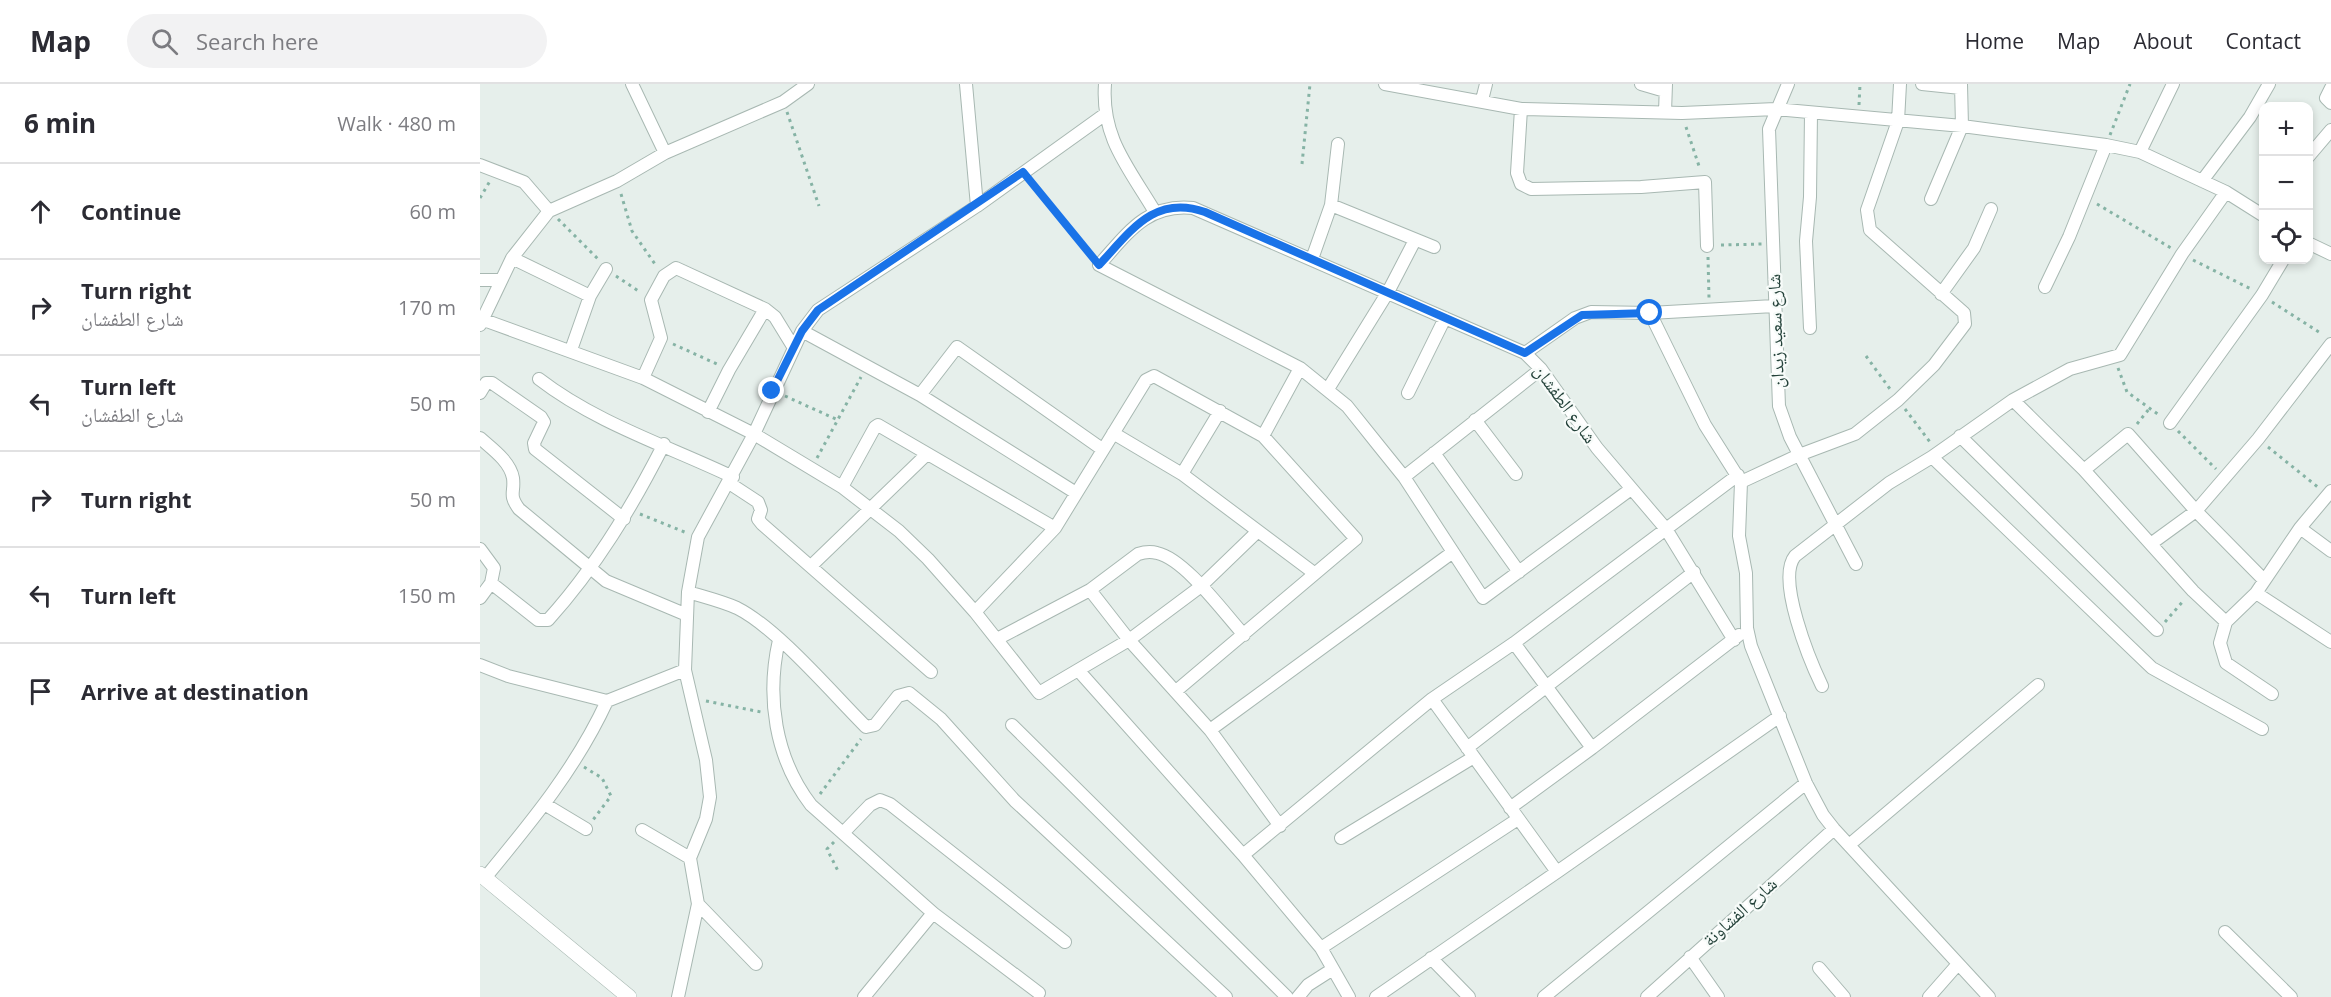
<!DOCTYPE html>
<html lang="en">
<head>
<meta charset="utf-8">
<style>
	:root { --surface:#fff; --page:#f2f2f3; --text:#2b2b33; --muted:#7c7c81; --line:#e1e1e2 }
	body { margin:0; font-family:"Open Sans","Noto Naskh Arabic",sans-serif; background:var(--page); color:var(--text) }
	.controls { position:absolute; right:18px; top:18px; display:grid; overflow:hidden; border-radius:12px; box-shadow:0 3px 9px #0003 }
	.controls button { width:54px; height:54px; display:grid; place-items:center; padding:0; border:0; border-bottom:2px solid var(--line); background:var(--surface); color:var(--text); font:30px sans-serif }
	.stop { position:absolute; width:18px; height:18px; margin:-14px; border:4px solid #1a73e8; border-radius:50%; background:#fff }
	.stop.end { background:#1a73e8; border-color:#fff; box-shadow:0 2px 6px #0008 }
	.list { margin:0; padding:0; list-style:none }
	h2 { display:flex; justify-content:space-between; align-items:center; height:78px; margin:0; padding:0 24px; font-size:26px }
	h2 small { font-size:20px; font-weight:400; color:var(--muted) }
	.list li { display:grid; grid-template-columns:39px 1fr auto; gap:18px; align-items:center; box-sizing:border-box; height:96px; padding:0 24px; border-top:2px solid var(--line) }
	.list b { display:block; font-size:22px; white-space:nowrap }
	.list p { margin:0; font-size:20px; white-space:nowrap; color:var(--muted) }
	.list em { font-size:20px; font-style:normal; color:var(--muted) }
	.icon { flex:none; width:33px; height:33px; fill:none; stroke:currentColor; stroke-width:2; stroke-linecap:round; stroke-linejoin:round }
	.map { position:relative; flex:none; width:1851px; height:913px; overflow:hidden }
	header { display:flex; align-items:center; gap:36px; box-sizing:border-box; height:84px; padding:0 30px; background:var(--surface); border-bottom:2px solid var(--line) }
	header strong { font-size:28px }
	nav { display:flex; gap:33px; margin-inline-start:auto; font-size:21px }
	.search { width:420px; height:54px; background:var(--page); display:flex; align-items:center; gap:15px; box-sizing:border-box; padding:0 21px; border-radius:33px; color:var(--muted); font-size:22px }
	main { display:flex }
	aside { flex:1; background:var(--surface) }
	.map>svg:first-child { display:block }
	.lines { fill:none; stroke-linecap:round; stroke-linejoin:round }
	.minor-casing { stroke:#a8b8b2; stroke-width:14 }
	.tertiary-casing { stroke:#a8b8b2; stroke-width:16 }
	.path { stroke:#86b3a5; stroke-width:3; stroke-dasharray:3 4.5; stroke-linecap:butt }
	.minor { stroke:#fff; stroke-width:12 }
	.tertiary { stroke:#fff; stroke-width:15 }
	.route { stroke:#1a73e8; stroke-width:8 }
	.labels { text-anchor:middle; stroke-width:4.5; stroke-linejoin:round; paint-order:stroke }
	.street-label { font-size:18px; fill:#24423a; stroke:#f7fbf9 }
</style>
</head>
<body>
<header>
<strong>Map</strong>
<div class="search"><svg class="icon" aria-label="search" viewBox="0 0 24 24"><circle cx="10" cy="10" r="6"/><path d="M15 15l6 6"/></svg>Search here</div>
<nav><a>Home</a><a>Map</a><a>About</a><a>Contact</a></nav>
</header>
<main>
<aside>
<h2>6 min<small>Walk · 480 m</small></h2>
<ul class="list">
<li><svg class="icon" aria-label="ahead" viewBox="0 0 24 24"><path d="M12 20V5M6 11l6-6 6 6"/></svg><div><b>Continue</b></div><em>60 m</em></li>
<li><svg class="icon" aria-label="right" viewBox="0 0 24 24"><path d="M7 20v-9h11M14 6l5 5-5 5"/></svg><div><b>Turn right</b><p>شارع الطفشان</p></div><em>170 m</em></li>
<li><svg class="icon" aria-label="left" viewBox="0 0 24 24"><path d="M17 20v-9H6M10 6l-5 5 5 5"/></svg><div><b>Turn left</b><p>شارع الطفشان</p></div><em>50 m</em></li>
<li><svg class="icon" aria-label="right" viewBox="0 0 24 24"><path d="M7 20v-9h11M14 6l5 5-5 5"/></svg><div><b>Turn right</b></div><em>50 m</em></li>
<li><svg class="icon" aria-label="left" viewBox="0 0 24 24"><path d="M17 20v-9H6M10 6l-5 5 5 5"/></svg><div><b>Turn left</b></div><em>150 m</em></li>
<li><svg class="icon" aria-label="arrive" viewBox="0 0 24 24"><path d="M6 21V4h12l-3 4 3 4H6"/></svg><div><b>Arrive at destination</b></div></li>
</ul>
</aside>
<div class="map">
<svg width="1851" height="913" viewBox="0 0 1851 913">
	<rect width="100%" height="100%" fill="#e6efeb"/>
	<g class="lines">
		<g class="minor-casing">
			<path id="minor" d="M 152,0 L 185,69
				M 486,0 L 497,122
				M 625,0 C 621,54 649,84 675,128
				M 905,0 L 1041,25 L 1202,29 L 1296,25 L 1482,42 L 1626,61 L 1660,68 L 1746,108 L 1784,132
				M 1161,0 L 1185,7
				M 1308,0 L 1289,45 L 1299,322 L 1310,353 L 1376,480
				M 1442,0 L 1481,4
				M 1851,4 L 1846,14 L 1851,19
				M 1002,16 L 1006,0
				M 1041,25 L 1037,89 L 1041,100 L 1051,105 L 1161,103 L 1225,98 L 1227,162
				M 1185,28 L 1186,0
				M 1660,68 L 1693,0
				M 1828,73 L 1851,46
				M 0,81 L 44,98 L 69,127
				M 1722,97 L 1770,33 L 1789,0
				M 1451,115 L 1482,42 L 1481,0
				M 851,121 L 954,163
				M 1828,159 L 1851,170
				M 32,174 L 110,212
				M 832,175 L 851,121 L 858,60
				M 0,196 L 19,196
				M 1565,203 L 1589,153 L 1626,61
				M 1461,210 L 1494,164 L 1511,125
				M 1170,229 L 1225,341 L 1261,398 L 1259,452 L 1266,489 L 1267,544 L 1271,562 L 1326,699 L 1343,731 L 1354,745 L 1509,913
				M 4,236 L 163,294 L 274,350 L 362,403 L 419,447 L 448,475 L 495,528 L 559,609 L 649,556 L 720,503 L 777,448
				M 0,241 L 32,174 L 69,127 L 137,97 L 185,69 L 303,18 L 328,0
				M 1330,244 L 1326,157 L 1330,113 L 1331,29
				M 322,247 L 440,311 L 596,409
				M 91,266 L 110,212 L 126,185
				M 1045,269 L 1095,234 L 1111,228 L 1170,229 L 1294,222
				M 163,294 L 181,254 L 171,216 L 184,192 L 196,184 L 285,225 L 295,233 L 314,264
				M 59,295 C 116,339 188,362 253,393
				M 848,305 L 908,208 L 935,156
				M 0,309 L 6,299 L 12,299 L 61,333 L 64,338 L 54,359 L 55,365 L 144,435
				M 928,309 L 965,234
				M 440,311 L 477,263 L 622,365
				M 1533,316 L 1604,386 L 1713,507 L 1746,538
				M 228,328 L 249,286 L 285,225
				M 995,336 L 1036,390
				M 1690,339 L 1782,211 L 1803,176
				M 633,349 L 702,390 L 834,489
				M 783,352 L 820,284
				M 1480,352 L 1677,546
				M 0,354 C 11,364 30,377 33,394 C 35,409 28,410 39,425 L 126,497 L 207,531
				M 954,369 L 1039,488
				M 1452,373 L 1672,584 L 1782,645
				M 1604,386 L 1648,350 L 1716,427 L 1784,496
				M 702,390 L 740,327
				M 924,393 L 1061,285
				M 1261,398 L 1319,371 L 1375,350 L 1418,316 L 1454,281 L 1485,240 L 1484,229 L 1390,146 L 1387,126 L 1418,37 L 1420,0
				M 249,399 L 278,418 L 281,426 L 278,435 L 282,440 L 451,588
				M 362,403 L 395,343 L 398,341 L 575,444
				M 1151,405 L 1003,514 L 924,393 L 899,362 L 867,322 L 820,284 L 619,181 C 647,150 667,119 713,124 L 1045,269 L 1061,285 L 1117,364 L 1186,445 L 1254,556
				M 1820,444 L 1851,467
				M 1672,459 L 1716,427 L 1778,355 L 1851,260
				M 0,465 L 14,484 L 11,499 L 0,514
				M 331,482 L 446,371
				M 11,499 L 58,536 L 68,536 C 116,483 152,423 184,360
				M 610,506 L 649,556 L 730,646 L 800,742
				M 208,508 C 224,513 241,517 257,524 C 297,544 352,609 386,643 L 395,641 L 418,612 L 429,609 L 461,635 L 535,717 L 746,913
				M 1776,509 L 1851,558
				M 495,528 L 575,444 L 666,296 L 674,292 L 783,352 L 876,455 L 696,607
				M 517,555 L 610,506 L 658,470 C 664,468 670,467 677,469 C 705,475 744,529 764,551
				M 299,556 C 286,613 295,674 331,721 L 453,829 L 559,909
				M 1034,559 L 1112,664
				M 0,581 L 28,592 L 127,617 L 205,586
				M 598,586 L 763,771 L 841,864 L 869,913
				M 1342,602 C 1330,577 1296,495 1315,472 L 1409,399 L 1452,373 L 1533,316 L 1590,285 L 1640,271 L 1702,170 L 1746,108
				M 1792,610 L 1746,579 L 1740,559 L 1746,538 L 1776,509 L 1820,444 L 1851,407
				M 952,615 L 1077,788 L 1300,632
				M 532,641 L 807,913
				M 730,646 L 973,468
				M 987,664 L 1214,488
				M 66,721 L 106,745
				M 1030,724 L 1112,664 L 1259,551
				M 162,746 L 210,774
				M 364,748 L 390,721 L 400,716 L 410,720 L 585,858
				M 861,754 L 994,673
				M 1369,761 L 1558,601
				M 763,771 L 952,615 L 1034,559 L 1258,391
				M 5,794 C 52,737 96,684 127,617
				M 218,820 L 276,880
				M 1745,848 L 1811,913
				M 841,864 L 1038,735
				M 1210,873 L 1238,913
				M 951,874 L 989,913
				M 1339,884 L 1364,913
				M 198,913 L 218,820 L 210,774 L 226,735 L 230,713 L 226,676 L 205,586 L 208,508 L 218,453 L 274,350 L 322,247 L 338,226 L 497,122 L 624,31
				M 384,913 L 453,829
				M 818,913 L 828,901 L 853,885
				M 896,913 L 1077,788
				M 1064,913 L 1326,699
				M 1167,913 L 1354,745
				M 1449,913 L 1478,880"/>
		</g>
		<g class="tertiary-casing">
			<path id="tertiary" d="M 0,790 L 149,913"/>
		</g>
		<path class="path" d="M 1379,21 L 1380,0
			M 307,28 L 339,122
			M 1206,43 L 1220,85
			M 1630,51 L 1650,0
			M 822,80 L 830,0
			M 552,99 L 611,170
			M 141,110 L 152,147 L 177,183
			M 0,114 L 10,97
			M 1617,120 L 1691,164
			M 78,135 L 118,175
			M 1241,161 L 1282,160
			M 1228,173 L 1229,214
			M 1713,176 L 1771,205
			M 136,192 L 160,208
			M 1792,218 L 1842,250
			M 193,260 L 239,281
			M 1386,272 L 1410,305
			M 1638,284 L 1647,308 L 1679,331
			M 305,312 L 358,336
			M 1425,325 L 1450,358
			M 1657,340 L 1669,325
			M 1698,347 L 1736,385
			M 1788,363 L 1839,404
			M 337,374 L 381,293
			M 160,430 L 207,449
			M 1685,538 L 1704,516
			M 226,617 L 281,628
			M 104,683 L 122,694 L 131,712 L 113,736
			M 340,710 L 381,655
			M 354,758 L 347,765 L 359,789"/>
		<use href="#minor" class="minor"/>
		<use href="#tertiary" class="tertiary"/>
	</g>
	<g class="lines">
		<path class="route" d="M 292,307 L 322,247 L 338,226 L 543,88 L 619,181 C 650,148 674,110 725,128 L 1045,269 L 1102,231 L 1170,229"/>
	</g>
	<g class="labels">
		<g class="street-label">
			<text transform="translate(1296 247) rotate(-92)" y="6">شارع سعيد زيدان</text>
			<text transform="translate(1085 320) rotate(54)" y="6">شارع الطفشان</text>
			<text transform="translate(1260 828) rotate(-42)" y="6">شارع الفشاونة</text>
		</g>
	</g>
</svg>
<div class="controls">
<button>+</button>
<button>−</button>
<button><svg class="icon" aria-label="locate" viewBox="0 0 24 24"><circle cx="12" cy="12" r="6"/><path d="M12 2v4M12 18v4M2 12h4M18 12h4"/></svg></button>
</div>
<div class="stop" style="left:1170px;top:229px"></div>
<div class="stop end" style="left:292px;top:307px"></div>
</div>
</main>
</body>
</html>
